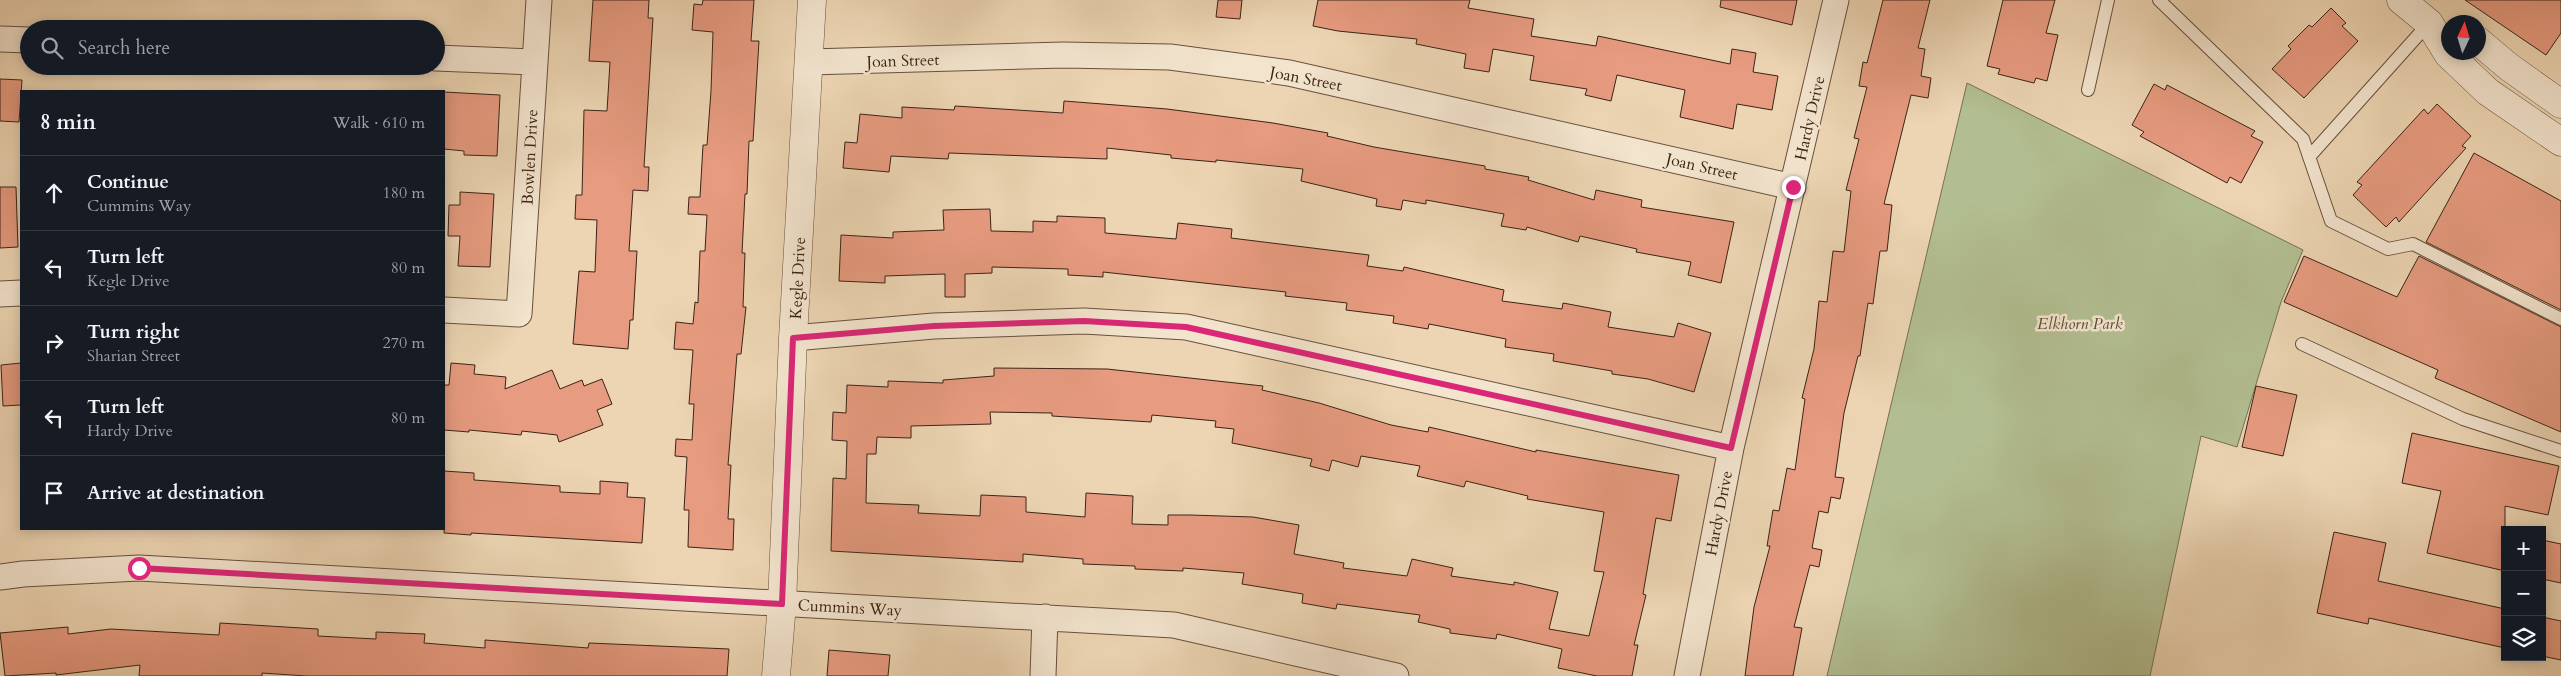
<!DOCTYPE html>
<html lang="en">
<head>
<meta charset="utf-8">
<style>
	:root { --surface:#171b24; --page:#242831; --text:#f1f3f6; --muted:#9ea1a6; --line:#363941 }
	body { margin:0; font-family:Cardo,serif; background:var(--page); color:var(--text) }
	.controls { position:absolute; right:15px; bottom:15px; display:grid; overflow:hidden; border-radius:0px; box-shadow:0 2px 12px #0003 }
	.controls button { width:45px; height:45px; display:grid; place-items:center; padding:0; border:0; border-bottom:1px solid var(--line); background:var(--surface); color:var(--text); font:25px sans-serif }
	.compass { position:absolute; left:2441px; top:15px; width:45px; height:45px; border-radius:50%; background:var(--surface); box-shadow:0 2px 12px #0003; rotate:4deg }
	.stop { position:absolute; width:15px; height:15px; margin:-11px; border:4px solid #db2777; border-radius:50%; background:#fff }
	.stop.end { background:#db2777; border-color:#fff; box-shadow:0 1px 5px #0008 }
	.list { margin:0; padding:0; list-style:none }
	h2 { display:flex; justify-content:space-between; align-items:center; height:65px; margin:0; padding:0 20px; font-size:21px }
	h2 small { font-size:16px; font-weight:400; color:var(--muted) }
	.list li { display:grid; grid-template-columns:32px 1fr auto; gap:15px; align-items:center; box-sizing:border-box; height:75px; padding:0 20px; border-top:1px solid var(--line) }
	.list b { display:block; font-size:19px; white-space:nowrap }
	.list p { margin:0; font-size:16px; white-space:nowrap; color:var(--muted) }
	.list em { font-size:16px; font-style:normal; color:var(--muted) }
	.icon { flex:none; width:28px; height:28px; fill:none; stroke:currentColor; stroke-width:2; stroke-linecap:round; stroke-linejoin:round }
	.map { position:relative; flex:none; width:2561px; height:676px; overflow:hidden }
	.search { position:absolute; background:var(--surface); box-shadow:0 2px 12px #0003; left:20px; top:20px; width:425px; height:55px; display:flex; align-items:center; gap:12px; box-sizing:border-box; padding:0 18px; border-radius:28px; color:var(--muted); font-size:19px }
	.panel { position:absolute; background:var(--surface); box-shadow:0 2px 12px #0003; left:20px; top:90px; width:425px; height:440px; border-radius:0px }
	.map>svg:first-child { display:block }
	.green { fill:#b2be91; stroke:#767054 }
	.building { fill:#e79b80; stroke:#3b2316; fill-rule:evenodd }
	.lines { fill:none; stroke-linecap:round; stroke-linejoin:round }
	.service-casing { stroke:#68503d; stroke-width:14 }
	.minor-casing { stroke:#68503d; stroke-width:27 }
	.tertiary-casing { stroke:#68503d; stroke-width:29 }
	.service { stroke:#f3e4ce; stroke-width:12 }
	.minor { stroke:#f3e4ce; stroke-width:25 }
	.tertiary { stroke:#f3e4ce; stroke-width:28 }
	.route { stroke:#db2777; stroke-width:6 }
	.labels { text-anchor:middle; stroke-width:5; stroke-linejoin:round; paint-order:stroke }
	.street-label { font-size:16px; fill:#3b2316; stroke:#f3e4ce }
	.park-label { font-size:16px; font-style:italic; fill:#594a35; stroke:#f3e4ce }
</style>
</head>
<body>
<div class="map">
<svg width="2561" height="676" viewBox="0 0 2561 676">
	<rect width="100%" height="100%" fill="#edd5b3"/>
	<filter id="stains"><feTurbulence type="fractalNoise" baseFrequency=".004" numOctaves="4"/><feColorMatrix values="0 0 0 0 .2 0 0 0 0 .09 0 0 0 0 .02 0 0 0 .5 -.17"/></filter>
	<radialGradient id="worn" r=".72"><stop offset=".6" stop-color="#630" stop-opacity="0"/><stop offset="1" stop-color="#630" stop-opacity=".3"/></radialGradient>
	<path class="green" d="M 1967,83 L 2303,250 L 2281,302 L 2237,447 L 2201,436 L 2150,676 L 1827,676 Z"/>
	<path class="building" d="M 593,0 L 649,0 L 648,18 L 653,18 L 644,167 L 649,167 L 648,191 L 633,190 L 629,251 L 637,251 L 633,320 L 630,320 L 628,349 L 573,344 L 579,271 L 595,272 L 597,220 L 575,219 L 576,195 L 582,195 L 584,110 L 607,111 L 610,62 L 589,61 Z
		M 703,0 L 754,0 L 751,41 L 759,41 L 753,141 L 749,141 L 747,194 L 745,194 L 742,253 L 745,253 L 743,307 L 746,307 L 741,354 L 737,354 L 728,465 L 731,465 L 728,519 L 734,519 L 733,550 L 688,547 L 689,510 L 684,510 L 687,457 L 675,456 L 676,439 L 692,440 L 694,404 L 689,404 L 693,350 L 674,349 L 676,322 L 693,324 L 695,302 L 698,303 L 700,251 L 705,251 L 707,215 L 688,214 L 689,197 L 700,197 L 703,145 L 707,145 L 711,91 L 713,32 L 692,30 L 694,4 L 702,5 Z
		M 1218,0 L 1242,0 L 1240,19 L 1216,17 Z
		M 1318,0 L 1470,0 L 1468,8 L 1534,19 L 1531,36 L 1596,46 L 1598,36 L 1730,64 L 1732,49 L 1756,53 L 1753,72 L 1778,76 L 1772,110 L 1737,104 L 1733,129 L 1680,117 L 1685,90 L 1617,75 L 1611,101 L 1585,95 L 1587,89 L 1530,80 L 1534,56 L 1493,49 L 1489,72 L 1464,68 L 1466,54 L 1416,44 L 1417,39 L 1338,31 L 1313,26 Z
		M 1721,0 L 1797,0 L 1792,25 L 1720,7 Z
		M 1883,0 L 1930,0 L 1918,48 L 1925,49 L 1921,76 L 1931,78 L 1928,98 L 1911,95 L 1884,204 L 1892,205 L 1887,251 L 1880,251 L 1873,304 L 1868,303 L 1860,356 L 1858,356 L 1844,413 L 1835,477 L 1844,478 L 1840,499 L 1831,497 L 1828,513 L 1819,511 L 1812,548 L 1822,550 L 1819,567 L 1810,565 L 1794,627 L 1802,628 L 1793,676 L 1745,676 L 1754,607 L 1770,546 L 1767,546 L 1773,510 L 1779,511 L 1787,468 L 1795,470 L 1805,399 L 1802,398 L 1814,349 L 1819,301 L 1827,302 L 1833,251 L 1844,252 L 1851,191 L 1846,190 L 1859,139 L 1854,138 L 1867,87 L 1859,86 L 1863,62 L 1867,63 Z
		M 2003,0 L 2055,0 L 2046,33 L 2058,35 L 2047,81 L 2036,78 L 2034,83 L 1998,74 L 2000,69 L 1987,66 Z
		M 2465,0 L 2561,0 L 2561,33 L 2546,55 Z
		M 2331,8 L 2346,23 L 2342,26 L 2358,41 L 2304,98 L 2272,69 L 2291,49 L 2288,46 L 2309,25 L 2312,27 Z
		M 0,79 L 22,80 L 19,122 L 0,121 Z
		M 2154,84 L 2165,90 L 2167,85 L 2255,131 L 2251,136 L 2263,142 L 2241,183 L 2230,177 L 2227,183 L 2140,136 L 2144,132 L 2132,125 Z
		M 444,92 L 500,95 L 497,156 L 464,155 L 464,151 L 444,149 Z
		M 1064,101 L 1167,109 L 1273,123 L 1328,133 L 1327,136 L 1374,147 L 1485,166 L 1485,169 L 1529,177 L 1528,180 L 1594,200 L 1596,190 L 1642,200 L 1641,207 L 1734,222 L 1721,283 L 1688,275 L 1691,262 L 1636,252 L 1637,249 L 1580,236 L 1578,242 L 1527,227 L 1526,230 L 1501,226 L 1504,214 L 1426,200 L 1426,204 L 1403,200 L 1401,210 L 1376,206 L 1377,199 L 1301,181 L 1303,169 L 1216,160 L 1216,162 L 1171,158 L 1171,155 L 1107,148 L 1107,159 L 949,153 L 948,159 L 891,156 L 889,172 L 843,168 L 845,142 L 857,143 L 860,114 L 902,118 L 902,107 L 954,110 L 955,106 L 1063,113 Z
		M 2437,104 L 2471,136 L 2462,146 L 2466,148 L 2399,222 L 2396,217 L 2386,227 L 2353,195 L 2362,185 L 2357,182 L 2424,109 L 2428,114 Z
		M 2474,153 L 2561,201 L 2561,310 L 2426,242 Z
		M 0,187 L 16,187 L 18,247 L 0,248 Z
		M 460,192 L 494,194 L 490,267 L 458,266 L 460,236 L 448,236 L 449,205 L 460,205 Z
		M 990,209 L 991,231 L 1033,232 L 1033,221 L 1057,222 L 1057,216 L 1105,218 L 1105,233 L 1176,239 L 1178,223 L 1232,229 L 1231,238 L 1369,255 L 1367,266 L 1403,271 L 1404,267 L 1504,290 L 1502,301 L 1562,309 L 1563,303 L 1611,312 L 1608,327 L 1674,337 L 1678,323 L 1711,333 L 1694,392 L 1648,379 L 1612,374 L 1612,371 L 1553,361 L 1554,354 L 1505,347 L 1506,339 L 1429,324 L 1428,329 L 1393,323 L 1394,316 L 1346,310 L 1347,303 L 1285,296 L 1286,292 L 1103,272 L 1103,277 L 1068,275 L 1068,269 L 992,267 L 992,273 L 965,274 L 965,297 L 945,297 L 945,274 L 885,276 L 885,283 L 839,281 L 841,235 L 893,238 L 893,232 L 944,230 L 943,210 Z
		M 2304,256 L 2397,297 L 2419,256 L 2561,327 L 2561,432 L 2435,378 L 2438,370 L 2284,302 Z
		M 21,363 L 21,405 L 3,406 L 1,365 Z
		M 451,363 L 475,365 L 474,374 L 506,377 L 505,389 L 552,370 L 560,389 L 582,380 L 584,386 L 602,379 L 612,404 L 597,410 L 603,425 L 559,442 L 557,435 L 522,431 L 521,435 L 469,430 L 469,432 L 444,430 L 444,385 L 449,385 Z
		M 994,368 L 1107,369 L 1263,386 L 1262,390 L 1319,403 L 1391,425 L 1428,432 L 1429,427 L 1536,452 L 1536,450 L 1679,475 L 1671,521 L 1656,518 L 1643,594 L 1646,595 L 1634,645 L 1638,645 L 1632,676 L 1597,676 L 1558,668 L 1562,649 L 1497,634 L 1496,639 L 1450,633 L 1450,629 L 1418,622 L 1420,615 L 1337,604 L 1336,609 L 1302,603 L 1303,594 L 1242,584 L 1244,573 L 1183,568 L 1183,571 L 1135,569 L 1135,566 L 1083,564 L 1083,559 L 1023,554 L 1023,562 L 831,551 L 833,478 L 846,479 L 847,441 L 832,440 L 833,412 L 846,413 L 847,385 L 888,387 L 888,381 L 943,383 L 943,380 L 994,376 ZM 990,412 L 1052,413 L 1052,416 L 1151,422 L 1152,415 L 1216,421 L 1215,427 L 1234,429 L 1232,443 L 1312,459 L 1310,466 L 1329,471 L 1332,460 L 1358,467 L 1361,456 L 1420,466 L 1417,476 L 1464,487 L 1466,481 L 1528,496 L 1527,499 L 1604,512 L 1594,571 L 1604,572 L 1589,636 L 1549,629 L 1558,592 L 1514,582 L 1514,585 L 1451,576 L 1453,568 L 1412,559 L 1407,576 L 1343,568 L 1344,563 L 1294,554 L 1299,525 L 1253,517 L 1190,515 L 1168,515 L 1168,525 L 1132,524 L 1133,496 L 1086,493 L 1085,517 L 1026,512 L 1026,497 L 981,495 L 980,516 L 918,513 L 919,505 L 866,503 L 867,454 L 876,454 L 877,437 L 911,438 L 911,426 L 991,424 Z
		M 2256,386 L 2297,395 L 2283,456 L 2242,447 Z
		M 2412,433 L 2559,466 L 2548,515 L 2505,506 L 2505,571 L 2427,553 L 2441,491 L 2402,483 Z
		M 444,471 L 474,473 L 474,480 L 560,486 L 560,492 L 600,494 L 600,481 L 628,483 L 627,497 L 645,498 L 642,543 L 471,533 L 471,535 L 444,533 Z
		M 2334,532 L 2386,543 L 2378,581 L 2505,609 L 2505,648 L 2369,618 L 2368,624 L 2317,613 Z
		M 2542,540 L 2561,544 L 2561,583 L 2542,579 Z
		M 2542,617 L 2561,621 L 2561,660 L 2542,656 Z
		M 220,623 L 318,629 L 318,636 L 376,639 L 376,632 L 425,634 L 424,643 L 485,648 L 485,640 L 588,648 L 589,643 L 729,649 L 727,676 L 307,676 L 262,673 L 262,676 L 139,676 L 140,665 L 56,675 L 56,673 L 5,676 L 0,633 L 68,627 L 68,634 L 111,629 L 219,635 Z
		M 829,650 L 890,655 L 888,676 L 827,676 Z"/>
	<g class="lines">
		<g class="service-casing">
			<path id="service" d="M 2159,0 L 2303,139 L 2331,221 L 2388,249 L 2413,244 L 2561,319
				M 2088,90 L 2108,0
				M 2309,157 L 2429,23
				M 2302,344 L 2463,419 L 2561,451"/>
		</g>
		<g class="minor-casing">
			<path id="minor" d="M 0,39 L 29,40
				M 436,58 L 534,62
				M 809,62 L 1064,55 L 1170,57 L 1289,73 L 1793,187
				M 0,294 L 21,293
				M 444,310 L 519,314 L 539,0
				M 793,338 L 934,326 L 1084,321 L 1186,327 L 1731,448
				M 0,577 L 23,574 L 139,568 L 1174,625 L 1396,676
				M 1043,676 L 1045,617
				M 1687,676 L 1731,448 L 1836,0"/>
		</g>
		<g class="tertiary-casing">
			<path id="tertiary" d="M 2401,0 L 2429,23 L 2448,54 L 2488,92 L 2561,142
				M 2478,41 L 2509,67 L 2561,104
				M 776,676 L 782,604 L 793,338 L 812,0"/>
		</g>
		<use href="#service" class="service"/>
		<use href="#minor" class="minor"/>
		<use href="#tertiary" class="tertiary"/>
	</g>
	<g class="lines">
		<path class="route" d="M 139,568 L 782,604 L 793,338 L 934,326 L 1084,321 L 1186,327 L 1731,448 L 1793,187"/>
	</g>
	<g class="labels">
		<g class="street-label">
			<text transform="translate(903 60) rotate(-2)" y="6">Joan Street</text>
			<text transform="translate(1306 78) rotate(11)" y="6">Joan Street</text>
			<text transform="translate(1809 118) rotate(-77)" y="6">Hardy Drive</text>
			<text transform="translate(529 157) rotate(-87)" y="6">Bowlen Drive</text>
			<text transform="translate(1702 166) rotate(13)" y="6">Joan Street</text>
			<text transform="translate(797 278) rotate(-87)" y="6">Kegle Drive</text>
			<text transform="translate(1718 513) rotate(-79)" y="6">Hardy Drive</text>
			<text transform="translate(850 607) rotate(3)" y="6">Cummins Way</text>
		</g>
		<g class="park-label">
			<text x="2080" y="329">Elkhorn Park</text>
		</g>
	</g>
	<rect width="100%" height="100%" filter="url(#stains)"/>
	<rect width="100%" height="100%" fill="url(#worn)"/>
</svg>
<div class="controls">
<button>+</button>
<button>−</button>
<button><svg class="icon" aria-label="layers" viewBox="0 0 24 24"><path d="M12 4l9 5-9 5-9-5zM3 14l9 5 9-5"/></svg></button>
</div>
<svg class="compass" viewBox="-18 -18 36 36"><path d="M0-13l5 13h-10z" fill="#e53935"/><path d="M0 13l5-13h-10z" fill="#9ea1a6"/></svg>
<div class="stop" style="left:139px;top:568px"></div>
<div class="stop end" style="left:1793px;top:187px"></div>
<div class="search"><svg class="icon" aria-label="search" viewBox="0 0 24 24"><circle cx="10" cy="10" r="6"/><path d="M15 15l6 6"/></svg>Search here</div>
<section class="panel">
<h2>8 min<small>Walk · 610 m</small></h2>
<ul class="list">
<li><svg class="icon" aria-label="ahead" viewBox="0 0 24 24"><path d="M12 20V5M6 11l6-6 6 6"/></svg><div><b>Continue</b><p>Cummins Way</p></div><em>180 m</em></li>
<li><svg class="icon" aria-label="left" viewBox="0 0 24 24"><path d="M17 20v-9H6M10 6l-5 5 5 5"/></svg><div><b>Turn left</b><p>Kegle Drive</p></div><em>80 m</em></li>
<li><svg class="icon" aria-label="right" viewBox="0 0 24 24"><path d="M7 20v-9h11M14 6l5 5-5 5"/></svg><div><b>Turn right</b><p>Sharian Street</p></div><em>270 m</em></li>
<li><svg class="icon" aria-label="left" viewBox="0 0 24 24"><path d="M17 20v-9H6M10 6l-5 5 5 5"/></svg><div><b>Turn left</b><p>Hardy Drive</p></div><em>80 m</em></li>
<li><svg class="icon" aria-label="arrive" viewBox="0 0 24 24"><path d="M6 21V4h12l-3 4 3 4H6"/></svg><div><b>Arrive at destination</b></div></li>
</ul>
</section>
</div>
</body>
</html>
